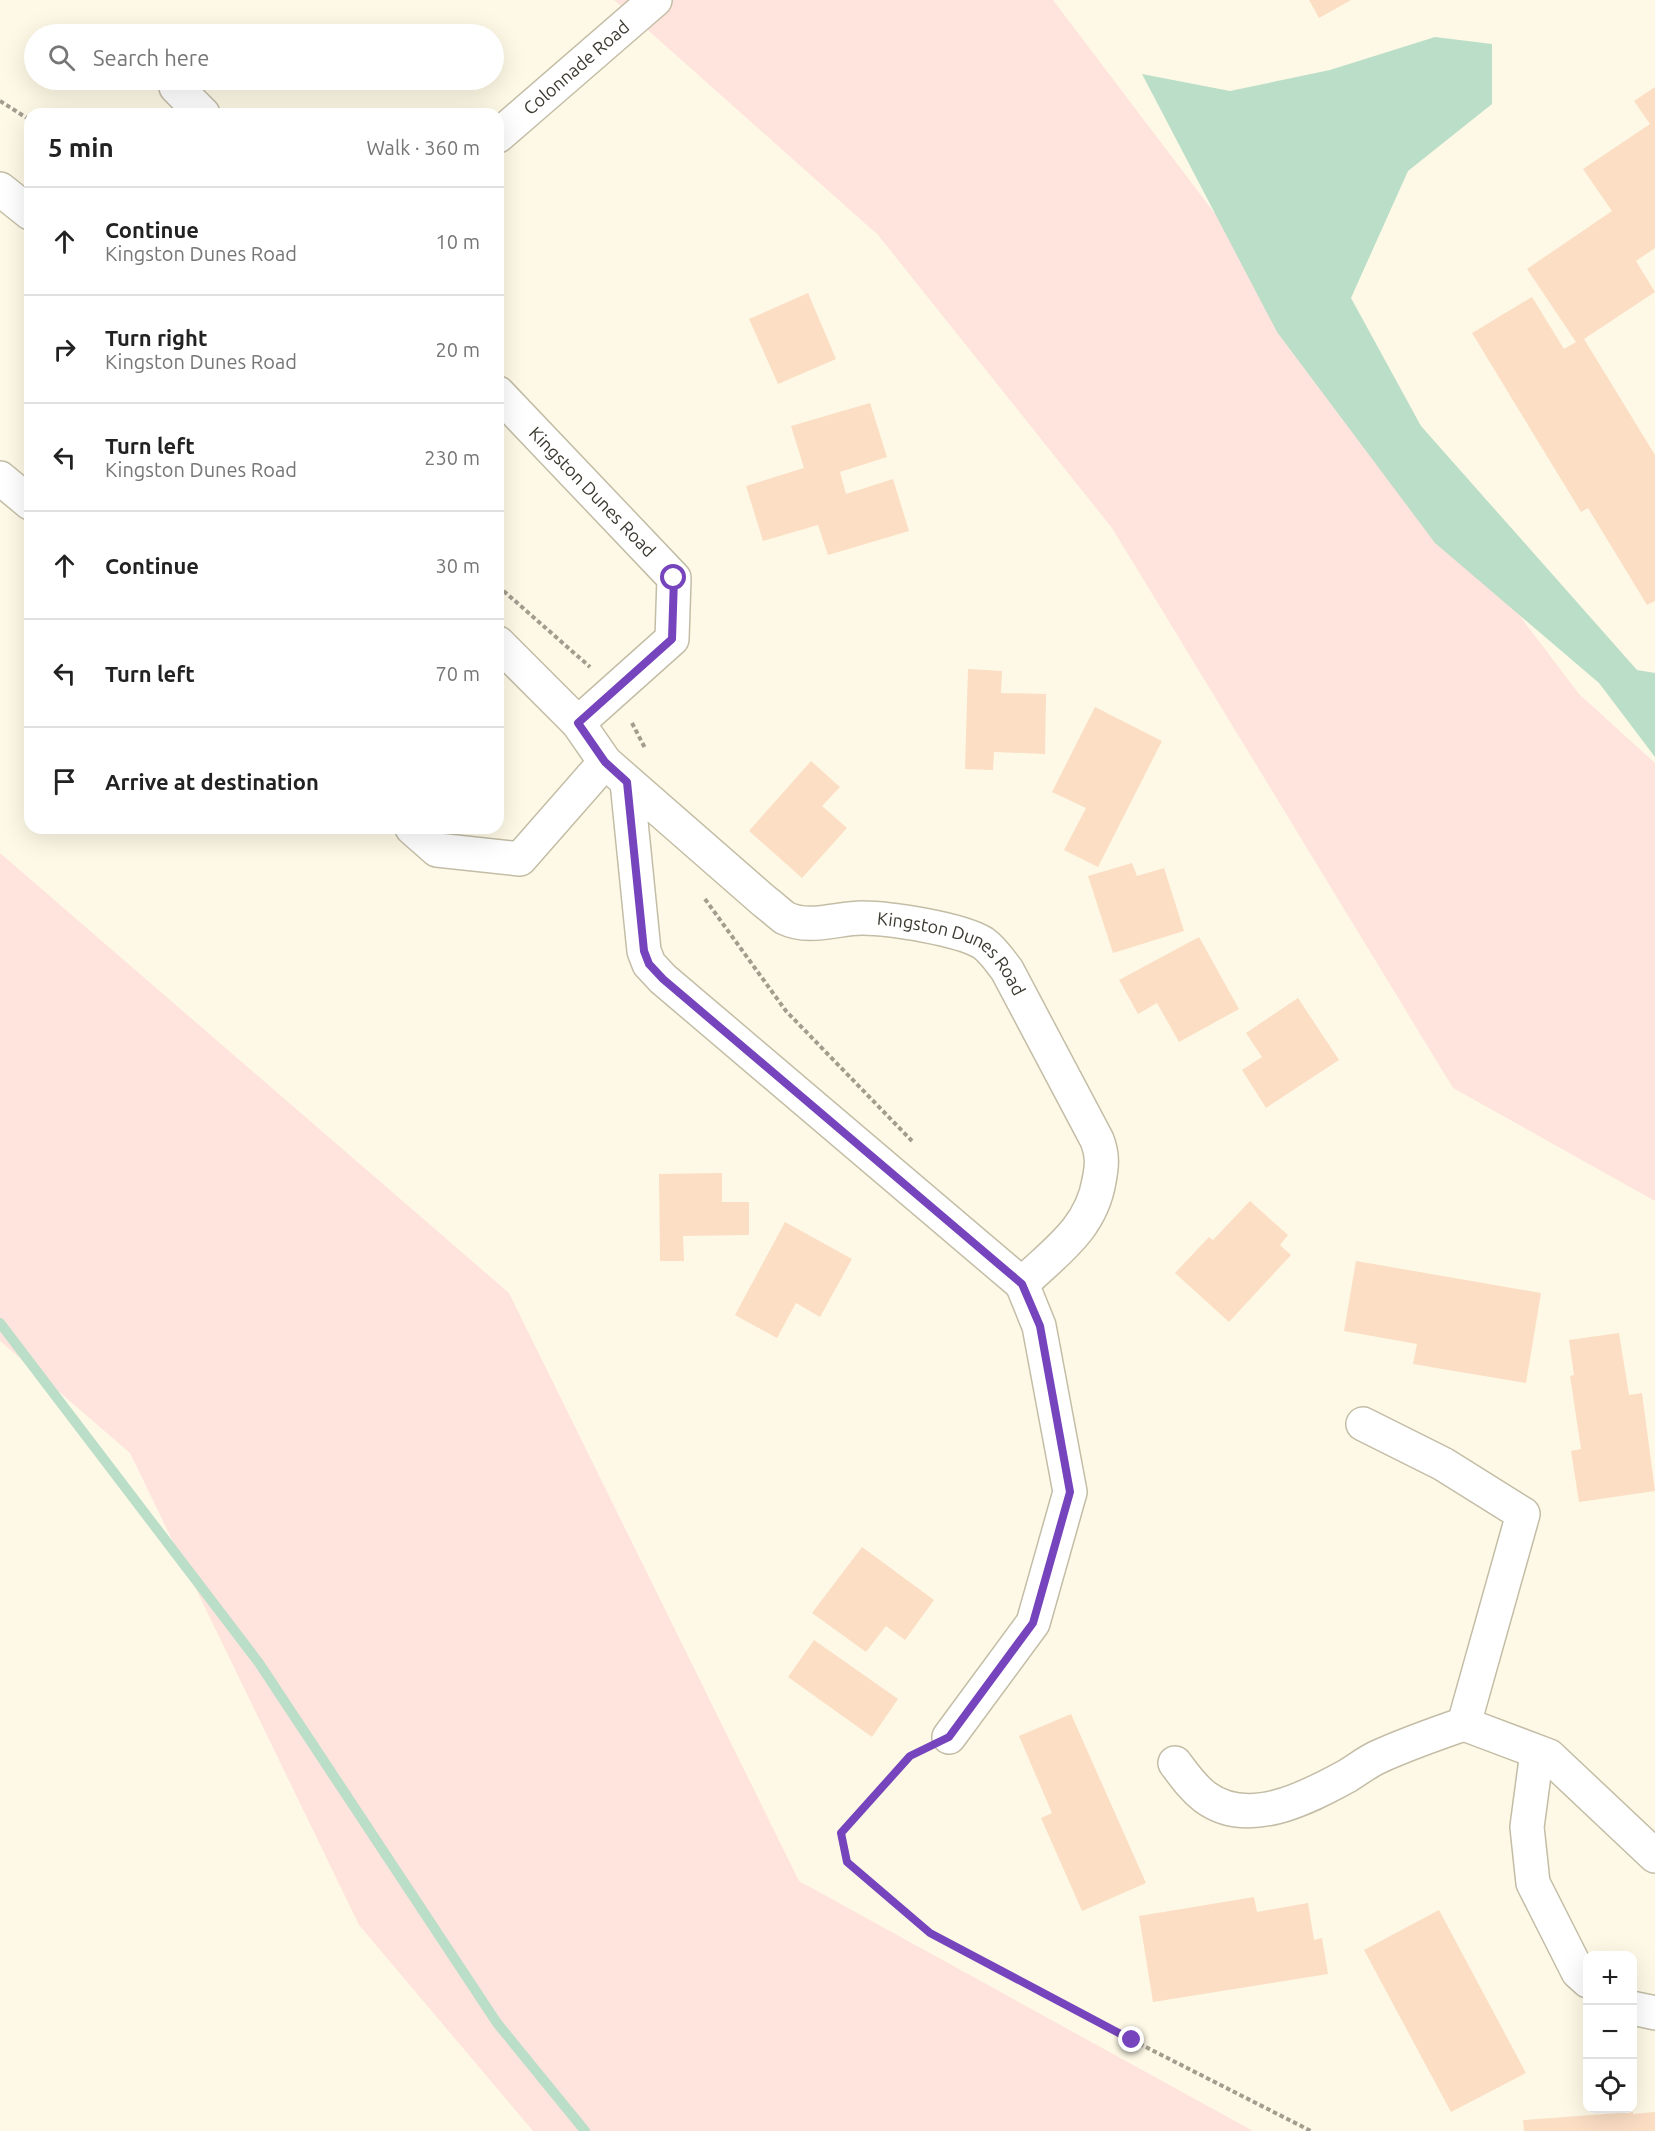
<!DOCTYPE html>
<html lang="en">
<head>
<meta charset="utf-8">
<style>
	:root { --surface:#fff; --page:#f6f6f6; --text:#222; --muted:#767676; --line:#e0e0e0 }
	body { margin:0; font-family:Ubuntu,sans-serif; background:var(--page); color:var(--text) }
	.controls { position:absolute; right:18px; bottom:18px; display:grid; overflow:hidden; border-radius:12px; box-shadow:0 6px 24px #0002 }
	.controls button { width:54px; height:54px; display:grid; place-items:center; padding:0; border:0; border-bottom:2px solid var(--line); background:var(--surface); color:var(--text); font:30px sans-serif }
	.stop { position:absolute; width:18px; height:18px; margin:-14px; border:4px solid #7644bc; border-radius:50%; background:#fff }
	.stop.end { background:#7644bc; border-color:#fff; box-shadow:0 2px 6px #0008 }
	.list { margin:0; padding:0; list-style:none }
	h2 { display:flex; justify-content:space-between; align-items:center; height:78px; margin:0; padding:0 24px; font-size:26px }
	h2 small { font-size:20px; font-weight:400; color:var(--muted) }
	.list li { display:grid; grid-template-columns:39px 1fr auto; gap:18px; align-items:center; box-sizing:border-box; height:108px; padding:0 24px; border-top:2px solid var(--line) }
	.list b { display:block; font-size:22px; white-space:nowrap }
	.list p { margin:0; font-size:20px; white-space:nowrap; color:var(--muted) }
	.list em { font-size:20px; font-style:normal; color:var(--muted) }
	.icon { flex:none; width:33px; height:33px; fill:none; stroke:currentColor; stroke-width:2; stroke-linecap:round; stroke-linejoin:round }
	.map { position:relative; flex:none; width:1655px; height:2131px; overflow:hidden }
	.search { position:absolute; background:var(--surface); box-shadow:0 6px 24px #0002; left:24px; top:24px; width:480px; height:66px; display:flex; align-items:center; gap:15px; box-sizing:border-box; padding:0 21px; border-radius:33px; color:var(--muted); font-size:22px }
	.panel { position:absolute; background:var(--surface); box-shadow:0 6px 24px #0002; left:24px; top:108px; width:480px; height:726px; border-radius:18px }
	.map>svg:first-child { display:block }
	.green { fill:#ffe4de }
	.water { fill:#bbdec8 }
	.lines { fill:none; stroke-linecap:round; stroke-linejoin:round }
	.stream { stroke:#bbdec8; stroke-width:10 }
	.building { fill:#fbdec4 }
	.minor-casing { stroke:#c3bda6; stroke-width:36 }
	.path { stroke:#a19d8f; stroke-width:4; stroke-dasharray:4.5 3; stroke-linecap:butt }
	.minor { stroke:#fff; stroke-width:33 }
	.route { stroke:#7644bc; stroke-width:8 }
	.labels { text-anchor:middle; stroke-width:6; stroke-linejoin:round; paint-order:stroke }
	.street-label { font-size:18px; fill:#3c3930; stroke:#fff }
</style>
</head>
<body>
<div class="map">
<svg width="1655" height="2131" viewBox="0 0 1655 2131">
	<rect width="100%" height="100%" fill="#fef9e6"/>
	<path class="green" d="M 614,0 L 1053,0 L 1579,694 L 1655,763 L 1655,1201 L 1453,1088 L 1112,528 L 878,235 Z
		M 0,853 L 509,1293 L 799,1881 L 1253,2131 L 533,2131 L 359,1925 L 130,1453 L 0,1341 Z"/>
	<path class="water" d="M 1435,37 L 1492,44 L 1492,104 L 1408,171 L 1351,298 L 1421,426 L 1637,670 L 1655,673 L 1655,757 L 1599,683 L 1435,543 L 1277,332 L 1142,74 L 1230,91 L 1330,70 Z"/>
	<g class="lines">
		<path class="stream" d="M 0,1323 L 259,1663 L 497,2023 L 585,2131"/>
	</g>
	<path class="building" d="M 1309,0 L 1351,0 L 1319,18 Z
		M 1655,87 L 1655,248 L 1636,261 L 1655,292 L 1584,339 L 1655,455 L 1655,601 L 1647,605 L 1588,508 L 1581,512 L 1472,333 L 1532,297 L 1564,349 L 1576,342 L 1527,269 L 1612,211 L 1583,169 L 1650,124 L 1634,101 Z
		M 808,293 L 836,359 L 778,384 L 749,319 Z
		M 870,403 L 887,457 L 840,472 L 846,494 L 893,479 L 909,531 L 828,555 L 818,525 L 763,541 L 746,486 L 804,468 L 791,426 Z
		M 968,669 L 1002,671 L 1001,693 L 1046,694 L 1045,754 L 994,752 L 993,770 L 965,769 Z
		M 1095,707 L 1162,741 L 1098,867 L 1064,850 L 1086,808 L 1052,792 Z
		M 811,761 L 840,787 L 822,806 L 847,828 L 802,878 L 749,831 Z
		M 1132,863 L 1137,876 L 1164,868 L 1184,931 L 1113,953 L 1088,876 Z
		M 1199,937 L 1239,1009 L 1179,1042 L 1157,1003 L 1138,1014 L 1119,980 Z
		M 1298,998 L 1339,1060 L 1266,1108 L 1242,1070 L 1262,1057 L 1246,1033 Z
		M 722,1173 L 722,1202 L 749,1202 L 749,1235 L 683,1236 L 684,1261 L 660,1261 L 659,1174 Z
		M 1250,1201 L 1288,1235 L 1280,1245 L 1291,1255 L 1229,1322 L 1175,1273 L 1209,1237 L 1213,1240 Z
		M 785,1222 L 852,1259 L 820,1317 L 796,1303 L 777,1338 L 735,1315 Z
		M 1356,1261 L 1541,1293 L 1526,1383 L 1413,1364 L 1417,1344 L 1344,1331 Z
		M 1619,1333 L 1629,1395 L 1642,1393 L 1655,1491 L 1579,1502 L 1571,1451 L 1581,1449 L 1570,1376 L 1574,1375 L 1569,1340 Z
		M 862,1547 L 934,1600 L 905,1640 L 886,1626 L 866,1652 L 812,1613 Z
		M 814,1640 L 898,1699 L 872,1737 L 788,1677 Z
		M 1071,1714 L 1146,1883 L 1082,1911 L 1041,1818 L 1052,1813 L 1019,1736 Z
		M 1254,1897 L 1257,1912 L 1308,1903 L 1314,1940 L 1322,1938 L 1328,1974 L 1153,2002 L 1139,1916 Z
		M 1439,1910 L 1526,2073 L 1451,2112 L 1364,1950 Z
		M 1633,2112 L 1633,2114 L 1655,2112 L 1655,2131 L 1524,2131 L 1523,2120 Z"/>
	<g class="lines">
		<g class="minor-casing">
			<g id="minor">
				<path d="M 176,87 L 203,114"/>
				<path id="s1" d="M 498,136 L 655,0"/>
				<path d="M 0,189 L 30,213"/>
				<path d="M 0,478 L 30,503"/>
				<path d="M 498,643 L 578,723"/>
				<path id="s2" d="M 605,762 L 764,901 C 771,906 778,913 785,918 C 809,930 838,918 862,918 C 890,918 960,929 983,943 C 993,950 1000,961 1007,970 L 1097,1140 C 1103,1155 1102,1166 1099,1181 C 1091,1229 1055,1252 1022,1284 L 663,979 L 649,964 L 644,951 L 627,782"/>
				<path d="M 412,828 L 437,850 L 520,859 L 605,762 L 578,723 L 672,639 L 674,578 L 498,393"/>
				<path d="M 1363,1424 L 1443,1464 L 1523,1514 L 1464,1724 L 1549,1756 L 1655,1856"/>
				<path d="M 949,1737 L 1033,1623 L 1070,1492 L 1039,1326 L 1022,1284"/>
				<path d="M 1537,1752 L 1527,1827 L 1533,1883 L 1578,1972 L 1588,1981"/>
				<path d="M 1175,1763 C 1184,1775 1193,1788 1205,1797 C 1248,1829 1307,1798 1347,1776 C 1357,1770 1367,1762 1378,1757 C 1406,1744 1435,1734 1464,1724"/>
				<path d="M 1632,2008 L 1655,2013"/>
			</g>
		</g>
		<path class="path" d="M 0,101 L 30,120
			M 498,586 L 590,667
			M 632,723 L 645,748
			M 705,899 L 786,1011 L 912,1141
			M 918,1753 L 910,1756 L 841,1833 L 847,1862 L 930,1933 L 1132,2040 L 1311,2131"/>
		<use href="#minor" class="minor"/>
	</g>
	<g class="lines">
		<path class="route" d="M 674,578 L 672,639 L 578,723 L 605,762 L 627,782 L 644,951 L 649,964 L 663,979 L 1022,1284 L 1040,1326 L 1070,1492 L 1033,1623 L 949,1737 L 910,1756 L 841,1833 L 847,1862 L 930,1933 L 1132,2040"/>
	</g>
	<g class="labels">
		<g class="street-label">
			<text dy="6" stroke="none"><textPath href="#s1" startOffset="104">Colonnade Road</textPath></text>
			<text transform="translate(592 492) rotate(46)" y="6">Kingston Dunes Road</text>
			<text dy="6" stroke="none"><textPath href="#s2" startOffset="418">Kingston Dunes Road</textPath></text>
		</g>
	</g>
</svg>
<div class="controls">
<button>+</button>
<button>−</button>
<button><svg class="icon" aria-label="locate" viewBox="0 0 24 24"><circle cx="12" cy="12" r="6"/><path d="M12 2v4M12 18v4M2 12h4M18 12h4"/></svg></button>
</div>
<div class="stop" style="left:674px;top:578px"></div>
<div class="stop end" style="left:1132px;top:2040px"></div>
<div class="search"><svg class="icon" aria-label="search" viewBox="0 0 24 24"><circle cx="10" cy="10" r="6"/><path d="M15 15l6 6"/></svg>Search here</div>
<section class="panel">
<h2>5 min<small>Walk · 360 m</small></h2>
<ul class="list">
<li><svg class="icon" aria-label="ahead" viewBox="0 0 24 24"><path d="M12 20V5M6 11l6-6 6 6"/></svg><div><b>Continue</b><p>Kingston Dunes Road</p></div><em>10 m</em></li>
<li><svg class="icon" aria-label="right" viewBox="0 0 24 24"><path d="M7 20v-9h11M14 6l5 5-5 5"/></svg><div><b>Turn right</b><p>Kingston Dunes Road</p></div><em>20 m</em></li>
<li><svg class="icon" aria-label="left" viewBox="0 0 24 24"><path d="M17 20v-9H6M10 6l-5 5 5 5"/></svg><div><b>Turn left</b><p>Kingston Dunes Road</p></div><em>230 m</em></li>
<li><svg class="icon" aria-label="ahead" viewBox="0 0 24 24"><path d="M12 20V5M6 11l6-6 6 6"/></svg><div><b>Continue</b></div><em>30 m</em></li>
<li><svg class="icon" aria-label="left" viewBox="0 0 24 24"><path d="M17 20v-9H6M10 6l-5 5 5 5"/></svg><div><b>Turn left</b></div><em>70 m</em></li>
<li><svg class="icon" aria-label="arrive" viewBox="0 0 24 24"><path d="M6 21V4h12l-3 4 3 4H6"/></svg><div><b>Arrive at destination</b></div></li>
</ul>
</section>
</div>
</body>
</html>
